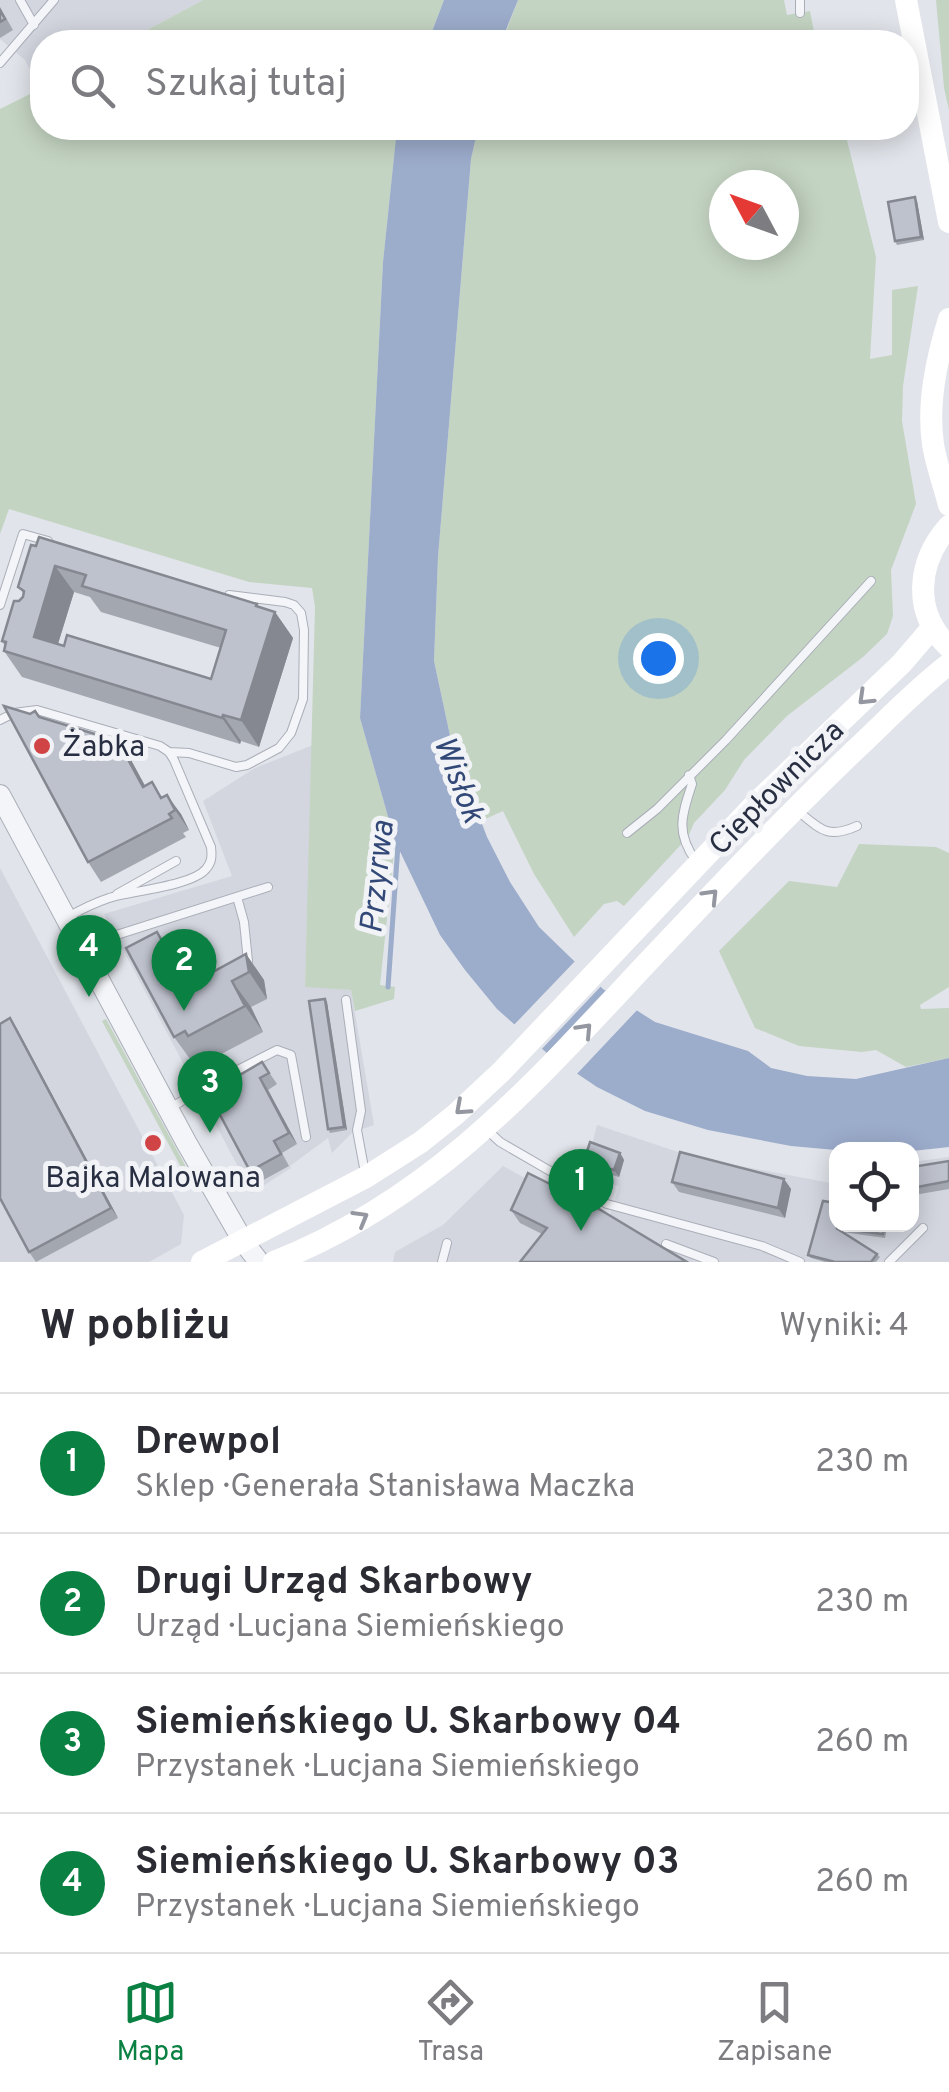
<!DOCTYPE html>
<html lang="pl">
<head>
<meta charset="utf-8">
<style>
	:root { --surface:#fff; --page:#f2f2f3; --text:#2b2b33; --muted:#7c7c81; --line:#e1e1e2; --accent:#0b8043 }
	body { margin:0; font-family:Overpass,sans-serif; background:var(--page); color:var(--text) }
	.controls { position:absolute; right:30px; bottom:30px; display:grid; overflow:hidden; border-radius:20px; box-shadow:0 5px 25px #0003 }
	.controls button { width:90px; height:90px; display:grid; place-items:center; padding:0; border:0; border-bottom:2px solid var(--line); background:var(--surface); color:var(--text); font:50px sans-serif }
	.compass { position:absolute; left:709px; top:170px; width:90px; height:90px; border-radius:50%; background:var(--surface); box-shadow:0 5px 25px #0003; rotate:311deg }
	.you { position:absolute; left:658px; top:658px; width:35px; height:35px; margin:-25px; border:8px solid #fff; border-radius:50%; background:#1a73e8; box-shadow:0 0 0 15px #1a73e833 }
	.badge { display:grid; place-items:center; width:65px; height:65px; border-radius:50%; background:var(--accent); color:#fff; font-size:32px; font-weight:700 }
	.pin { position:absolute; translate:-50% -82px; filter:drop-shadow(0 2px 5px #0008) }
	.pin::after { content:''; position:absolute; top:52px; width:35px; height:30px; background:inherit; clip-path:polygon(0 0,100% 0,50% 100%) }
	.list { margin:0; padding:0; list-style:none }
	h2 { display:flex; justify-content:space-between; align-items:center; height:130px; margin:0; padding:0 40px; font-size:42px }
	h2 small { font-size:32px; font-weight:400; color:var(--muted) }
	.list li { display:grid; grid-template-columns:65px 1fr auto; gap:30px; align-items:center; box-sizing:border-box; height:140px; padding:0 40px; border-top:2px solid var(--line) }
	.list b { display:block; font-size:38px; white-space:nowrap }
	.list p { margin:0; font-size:32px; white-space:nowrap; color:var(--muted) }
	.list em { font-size:32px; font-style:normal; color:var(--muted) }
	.icon { flex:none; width:55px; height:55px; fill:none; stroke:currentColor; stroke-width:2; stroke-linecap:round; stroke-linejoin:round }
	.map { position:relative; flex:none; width:949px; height:1262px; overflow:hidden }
	.search { position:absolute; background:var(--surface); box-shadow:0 5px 25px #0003; left:30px; right:30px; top:30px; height:110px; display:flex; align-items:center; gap:25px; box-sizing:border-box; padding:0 35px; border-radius:40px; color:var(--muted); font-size:38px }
	.sheet { height:690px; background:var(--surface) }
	nav { display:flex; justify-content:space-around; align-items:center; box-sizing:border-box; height:140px; border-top:2px solid var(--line); background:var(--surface); font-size:28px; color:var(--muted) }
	nav a { display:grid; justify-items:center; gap:5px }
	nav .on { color:var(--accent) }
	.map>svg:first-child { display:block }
	.built { fill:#d3d6df }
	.green { fill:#c4d4c2; fill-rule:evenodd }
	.water { fill:#9caccb }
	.pier { fill:#e1e4ea }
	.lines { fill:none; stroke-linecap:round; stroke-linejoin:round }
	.stream { stroke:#9caccb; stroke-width:5 }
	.service-casing { stroke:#aaaeb8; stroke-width:10 }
	.tertiary-casing { stroke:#aaaeb8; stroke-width:22 }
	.service { stroke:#f4f5f8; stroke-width:8 }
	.tertiary { stroke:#f4f5f8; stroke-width:20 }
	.secondary { stroke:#fff; stroke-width:22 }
	.wall { fill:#a3a7b0; fill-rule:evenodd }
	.shaded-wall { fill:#858890 }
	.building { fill:#bec2cd; stroke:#858890; stroke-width:2.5; fill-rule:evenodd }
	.oneway { stroke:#9497a0 }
	.poi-dot { fill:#d14446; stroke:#f1f3f7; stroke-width:4 }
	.labels { text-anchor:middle; stroke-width:10; stroke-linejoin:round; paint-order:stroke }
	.poi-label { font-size:30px; fill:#292f42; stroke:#f1f3f7; text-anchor:start }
	.street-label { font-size:30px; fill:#292f42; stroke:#f1f3f7 }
	.water-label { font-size:32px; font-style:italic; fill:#324877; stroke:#f1f3f7 }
</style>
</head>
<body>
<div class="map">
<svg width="949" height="1262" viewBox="0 0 949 1262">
	<rect width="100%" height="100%" fill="#e1e4ea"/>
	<path class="built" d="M 0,0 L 203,0 L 125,42 L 42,42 L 42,88 L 40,89 L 25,60 L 0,39 Z
		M 313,745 L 305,986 L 351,990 L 374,1125 L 353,1132 L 332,1153 L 328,1138 L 290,1166 L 291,1168 L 252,1193 L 104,914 L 232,876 L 203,801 L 255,768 Z
		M 0,868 L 184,1215 L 181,1244 L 149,1262 L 0,1262 Z
		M 597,1125 L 693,1157 L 836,1184 L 836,1224 L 912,1224 L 912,1162 L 949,1157 L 949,1262 L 393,1262 L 395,1252 L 443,1225 L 503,1166 L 538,1185 L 610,1215 L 619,1186 L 584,1176 Z"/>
	<path class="green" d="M 203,0 L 444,0 L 428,42 L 125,42 Z
		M 518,0 L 784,0 L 787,15 L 810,11 L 816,42 L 502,42 Z
		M 936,0 L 949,0 L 949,110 L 944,88 Z
		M 42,88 L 42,128 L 399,128 L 396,139 L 383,262 L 360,718 L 395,841 L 380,985 L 395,987 L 394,999 L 355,1011 L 351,990 L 305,987 L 315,607 L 312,588 L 249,582 L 9,509 L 0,534 L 0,109 Z
		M 478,128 L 844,128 L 876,257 L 870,359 L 892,355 L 892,290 L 918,286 L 903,386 L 902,421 L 916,504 L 891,570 L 893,616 L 887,634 L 863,657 L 787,716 L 744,760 L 725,790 L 694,823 L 688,837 L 624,906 L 617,901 L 604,904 L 574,937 L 534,874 L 503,811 L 481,821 L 452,745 L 434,661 L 438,557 L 471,159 ZM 724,185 L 784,185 L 784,245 L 724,245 Z
		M 859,844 L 936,847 L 949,853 L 949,987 L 920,1005 L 921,1009 L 949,1008 L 949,1058 L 906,1067 L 876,1050 L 862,1052 L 799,1046 L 755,1028 L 719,951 L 789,881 L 837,887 Z
		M 106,1019 L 192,1178 L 188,1180 L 102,1021 Z"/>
	<path class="water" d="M 444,0 L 518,0 L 501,42 L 428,42 Z
		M 399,128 L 478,128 L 471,159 L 438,557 L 434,661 L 452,745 L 487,837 L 510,882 L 539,927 L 603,989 L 655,1022 L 748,1051 L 771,1068 L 807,1076 L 856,1079 L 949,1058 L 949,1147 L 912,1151 L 836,1150 L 791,1146 L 708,1130 L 645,1111 L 597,1087 L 548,1054 L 497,1009 L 465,970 L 440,935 L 395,841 L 360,718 L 383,262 L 396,138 Z"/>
	<path class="pier" d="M 578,958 L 604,983 L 539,1052 L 511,1028 Z
		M 609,987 L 640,1007 L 574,1077 L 544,1056 Z"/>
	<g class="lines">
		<path class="stream" d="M 388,987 L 398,845"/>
		<g class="service-casing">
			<path id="service" d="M 20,0 L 34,25
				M 800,0 L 800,13
				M 0,63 L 54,0
				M 0,605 L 23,534 L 48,541
				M 0,720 L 14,713 L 37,710 L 160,746 L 169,752 L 174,760 L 211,847 C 212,856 212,862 206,869 C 192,886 131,891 109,898 C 94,903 80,910 66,918
				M 169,752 L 189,753 L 236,767 L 247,765 L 279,748 L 291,733 L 303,699 L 304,630 L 301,613 L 294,605 L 285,602 L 229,595
				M 689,775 L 692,784 C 682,814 675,833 696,861
				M 798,811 C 821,830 828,839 857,826
				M 627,833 L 657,809 L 726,740 L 871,581
				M 117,894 L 176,861
				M 237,897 L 244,922 L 248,961
				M 85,945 L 268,887
				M 346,1000 L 361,1111 L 357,1130 L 365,1173
				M 228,1075 L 277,1050 L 291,1055 L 306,1137
				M 172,1107 L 211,1083
				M 486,1129 L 500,1142 L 607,1204 L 762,1246 L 800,1262
				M 666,1244 L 714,1262
				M 442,1262 L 447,1243
				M 889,1262 L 923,1228"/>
		</g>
		<g class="tertiary-casing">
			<path id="tertiary" d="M 0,795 L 186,1142 L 243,1241 L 259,1262"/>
		</g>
		<use href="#service" class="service"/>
		<use href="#tertiary" class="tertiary"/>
		<path class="secondary" d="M 906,0 L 949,222
			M 949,319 C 937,358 927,402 933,444 C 936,464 944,485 949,505
			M 949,526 C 917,562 912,612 949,647
			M 202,1262 L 366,1177 L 421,1142 L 456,1114 L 502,1071 L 756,803 L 902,663 L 932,628
			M 274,1262 C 431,1200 531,1087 643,967 C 712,894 781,821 854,751 C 885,722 915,690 949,664"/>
	</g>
	<path class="wall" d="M 0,7 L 13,30 L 0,38 Z
		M 917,201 L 924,240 L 897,245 L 895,241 Z
		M 31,545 L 275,612 L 293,638 L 259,747 L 241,741 L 240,744 L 22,677 L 4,651 L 5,646 L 2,641 L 19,601 L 23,597 L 24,594 L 18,587 ZM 74,592 L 90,597 L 101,612 L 221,648 L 211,679 L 58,644 Z
		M 40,717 L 118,741 L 131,760 L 145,786 L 163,797 L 181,814 L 189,830 L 183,833 L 186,837 L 101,882 L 88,862 Z
		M 246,954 L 264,980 L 267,999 L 251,1007 L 263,1032 L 206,1062 L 203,1058 L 193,1063 L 174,1037 L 176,958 L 190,984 Z
		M 327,1002 L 347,1130 L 330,1133 L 328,1129 Z
		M 10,1018 L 17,1029 L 118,1218 L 36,1262 L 29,1252 Z
		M 262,1062 L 277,1084 L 268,1090 L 297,1144 L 282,1153 L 289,1166 L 258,1183 L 250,1171 L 233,1066 L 240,1076 Z
		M 604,1148 L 620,1153 L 624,1160 L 619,1177 L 589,1168 L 584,1161 Z
		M 949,1161 L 949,1189 L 914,1195 L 912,1192 L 912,1167 Z
		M 784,1179 L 791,1189 L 785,1218 L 679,1192 L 672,1182 Z
		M 511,1210 L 687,1262 L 542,1234 L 520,1223 Z
		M 836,1224 L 888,1224 L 885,1238 L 842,1232 L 877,1254 L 880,1257 L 876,1262 L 825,1262 L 811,1258 L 808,1255 Z"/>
	<path class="shaded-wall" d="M 915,197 L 917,201 L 924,240 L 921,237 Z
		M 55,566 L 74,592 L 52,663 L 34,637 Z
		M 257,604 L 271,624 L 275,612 L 293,638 L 259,747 L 241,720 Z
		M 223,715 L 241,741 L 240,744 L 222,718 Z
		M 118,741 L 131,760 L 156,806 L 143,787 Z
		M 167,795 L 181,814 L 189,830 L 175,810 Z
		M 157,932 L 176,958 L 205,1012 L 187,986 Z
		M 246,954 L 264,980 L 267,999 L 249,972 Z
		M 232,981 L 251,1007 L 263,1032 L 245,1006 Z
		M 325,999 L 327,1002 L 347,1130 L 344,1127 Z
		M 10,1018 L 17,1029 L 118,1218 L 111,1208 Z
		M 260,1078 L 268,1090 L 297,1144 L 289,1133 Z
		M 620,1153 L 624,1160 L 619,1177 L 614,1170 Z
		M 784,1179 L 791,1189 L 785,1218 L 778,1208 Z"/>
	<path class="building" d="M 0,10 L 5,19 L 0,22 Z
		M 915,197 L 921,237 L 895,241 L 888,202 Z
		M 39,537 L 257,604 L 256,606 L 275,612 L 241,720 L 223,715 L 222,718 L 4,651 L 6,642 L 2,641 L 14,601 L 19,601 L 23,597 L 24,591 L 18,587 L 31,545 L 36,546 ZM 55,566 L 86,575 L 82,586 L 226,630 L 211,679 L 67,635 L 64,646 L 34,637 Z
		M 4,706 L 30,714 L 35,711 L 39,717 L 118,741 L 143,787 L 152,782 L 161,798 L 167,795 L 175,810 L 169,814 L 172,818 L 88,862 Z
		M 157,932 L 187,986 L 246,954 L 249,972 L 232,981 L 245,1006 L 188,1036 L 185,1031 L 174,1037 L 126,948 Z
		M 325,999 L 344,1127 L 328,1129 L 309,1001 Z
		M 10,1018 L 111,1208 L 29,1252 L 0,1198 L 0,1024 Z
		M 262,1062 L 269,1073 L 260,1078 L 289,1133 L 274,1141 L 281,1154 L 250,1171 L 203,1083 L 233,1066 L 238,1076 Z
		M 590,1142 L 620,1153 L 614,1170 L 584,1161 Z
		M 680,1152 L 784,1179 L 778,1208 L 672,1182 Z
		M 949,1161 L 949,1181 L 912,1188 L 912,1167 Z
		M 528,1173 L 594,1206 L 687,1262 L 520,1262 L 547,1228 L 511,1210 Z
		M 831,1198 L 836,1200 L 836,1224 L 885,1224 L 883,1234 L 836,1228 L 877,1254 L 871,1262 L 835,1262 L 808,1255 L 823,1201 L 830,1202 Z"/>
	<defs><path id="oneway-chevron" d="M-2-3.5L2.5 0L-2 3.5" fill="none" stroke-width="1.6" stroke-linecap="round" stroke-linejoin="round" transform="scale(2.5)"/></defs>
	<g class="oneway">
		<use href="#oneway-chevron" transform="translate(865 698) rotate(136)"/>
		<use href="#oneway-chevron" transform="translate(711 896) rotate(-46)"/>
		<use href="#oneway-chevron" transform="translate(585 1030) rotate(-47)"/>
		<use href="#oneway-chevron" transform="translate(462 1108) rotate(138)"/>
		<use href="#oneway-chevron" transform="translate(361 1218) rotate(-30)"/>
	</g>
	<g class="poi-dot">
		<circle cx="42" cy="746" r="10"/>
		<circle cx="153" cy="1143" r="10"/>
	</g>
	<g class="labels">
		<g class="poi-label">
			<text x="62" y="756">Żabka</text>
			<text x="153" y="1187" text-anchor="middle">Bajka Malowana</text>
		</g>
		<g class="street-label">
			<text transform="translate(776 787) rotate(-45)" y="10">Ciepłownicza</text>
		</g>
		<g class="water-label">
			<text transform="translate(460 779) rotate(69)" y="11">Wisłok</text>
			<text transform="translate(376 877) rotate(-84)" y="11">Przyrwa</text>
		</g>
	</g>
</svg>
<div class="controls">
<button><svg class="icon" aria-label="locate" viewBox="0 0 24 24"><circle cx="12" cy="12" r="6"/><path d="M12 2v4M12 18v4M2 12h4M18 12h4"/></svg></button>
</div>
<svg class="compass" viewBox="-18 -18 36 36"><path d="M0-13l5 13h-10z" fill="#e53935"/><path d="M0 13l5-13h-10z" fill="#7c7c81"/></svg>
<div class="you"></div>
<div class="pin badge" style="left:581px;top:1231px">1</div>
<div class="pin badge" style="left:184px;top:1011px">2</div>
<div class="pin badge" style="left:210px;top:1133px">3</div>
<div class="pin badge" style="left:89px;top:997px">4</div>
<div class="search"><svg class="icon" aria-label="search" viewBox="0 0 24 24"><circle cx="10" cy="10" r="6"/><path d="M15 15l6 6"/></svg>Szukaj tutaj</div>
</div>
<section class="sheet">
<h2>W pobliżu<small>Wyniki: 4</small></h2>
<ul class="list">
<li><span class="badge">1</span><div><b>Drewpol</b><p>Sklep · Generała Stanisława Maczka</p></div><em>230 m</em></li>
<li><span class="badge">2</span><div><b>Drugi Urząd Skarbowy</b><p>Urząd · Lucjana Siemieńskiego</p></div><em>230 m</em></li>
<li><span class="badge">3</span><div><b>Siemieńskiego U. Skarbowy 04</b><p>Przystanek · Lucjana Siemieńskiego</p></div><em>260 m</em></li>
<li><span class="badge">4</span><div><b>Siemieńskiego U. Skarbowy 03</b><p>Przystanek · Lucjana Siemieńskiego</p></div><em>260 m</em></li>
</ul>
</section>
<nav>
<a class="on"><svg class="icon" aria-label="map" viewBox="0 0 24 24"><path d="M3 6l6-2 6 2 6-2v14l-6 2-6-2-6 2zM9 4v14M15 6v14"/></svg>Mapa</a>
<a><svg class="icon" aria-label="directions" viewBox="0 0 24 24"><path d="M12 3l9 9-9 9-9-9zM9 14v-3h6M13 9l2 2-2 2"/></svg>Trasa</a>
<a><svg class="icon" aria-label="saved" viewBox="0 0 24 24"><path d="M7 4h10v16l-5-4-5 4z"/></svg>Zapisane</a>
</nav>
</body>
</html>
